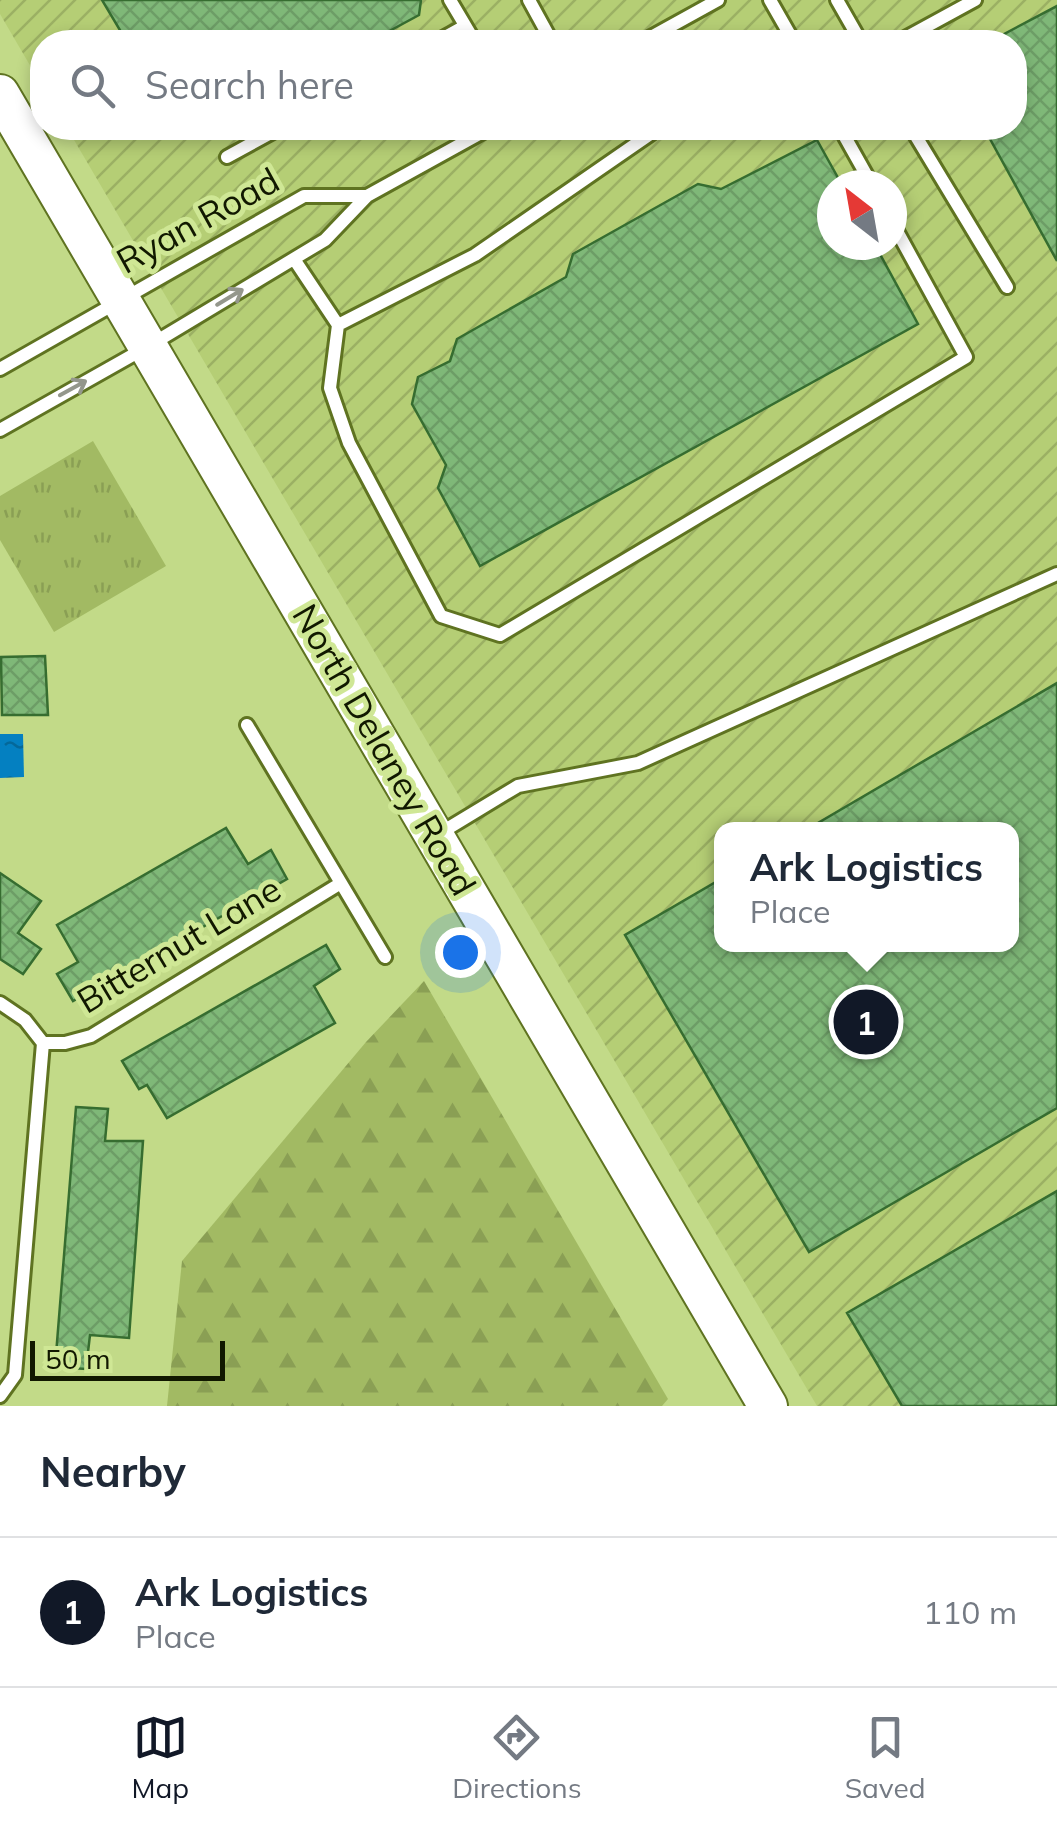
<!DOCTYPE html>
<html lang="en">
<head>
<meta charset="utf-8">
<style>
	:root { --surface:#fff; --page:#f2f2f3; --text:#1f2937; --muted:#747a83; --line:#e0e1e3; --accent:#111827 }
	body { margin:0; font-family:Mulish,sans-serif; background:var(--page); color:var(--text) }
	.compass { position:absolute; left:817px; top:170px; width:90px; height:90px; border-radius:50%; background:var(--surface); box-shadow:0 5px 15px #0003; rotate:329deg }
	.scale { position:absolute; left:30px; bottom:25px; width:195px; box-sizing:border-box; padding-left:10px; border:5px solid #111800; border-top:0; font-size:28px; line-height:35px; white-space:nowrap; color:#111800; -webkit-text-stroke:8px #cfe795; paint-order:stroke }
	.you { position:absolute; left:460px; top:952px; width:35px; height:35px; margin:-25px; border:8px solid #fff; border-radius:50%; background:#1a73e8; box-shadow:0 0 0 15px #1a73e833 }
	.badge { display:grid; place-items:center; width:65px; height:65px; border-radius:50%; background:var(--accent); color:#fff; font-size:32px; font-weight:700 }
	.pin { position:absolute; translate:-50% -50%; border:5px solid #fff; box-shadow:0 2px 10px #0006 }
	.popup { position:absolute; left:714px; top:822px; width:305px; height:130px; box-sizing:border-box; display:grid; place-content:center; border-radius:20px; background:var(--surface); filter:drop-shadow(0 2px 8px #0005); font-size:32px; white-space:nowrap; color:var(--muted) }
	.popup b { font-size:38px; color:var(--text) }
	.popup::after { content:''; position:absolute; left:50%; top:100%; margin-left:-20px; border:20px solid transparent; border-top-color:var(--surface) }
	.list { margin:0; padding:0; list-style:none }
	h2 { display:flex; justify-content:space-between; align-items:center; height:130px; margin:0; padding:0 40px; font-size:42px }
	h2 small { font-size:32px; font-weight:400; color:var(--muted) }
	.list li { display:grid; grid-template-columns:65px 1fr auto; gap:30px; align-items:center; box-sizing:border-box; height:150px; padding:0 40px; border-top:2px solid var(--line) }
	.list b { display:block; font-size:38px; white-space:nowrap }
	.list p { margin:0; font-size:32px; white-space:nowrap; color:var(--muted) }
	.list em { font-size:32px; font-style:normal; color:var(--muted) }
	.icon { flex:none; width:55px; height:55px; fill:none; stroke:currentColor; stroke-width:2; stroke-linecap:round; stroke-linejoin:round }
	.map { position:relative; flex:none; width:1057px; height:1406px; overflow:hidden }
	.search { position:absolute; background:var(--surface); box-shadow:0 5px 15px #0003; left:30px; right:30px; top:30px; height:110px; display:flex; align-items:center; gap:25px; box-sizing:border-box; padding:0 35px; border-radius:40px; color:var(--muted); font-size:38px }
	.sheet { height:280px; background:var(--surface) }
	nav { display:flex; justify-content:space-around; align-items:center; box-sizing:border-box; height:140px; border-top:2px solid var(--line); background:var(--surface); font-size:28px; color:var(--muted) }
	nav a { display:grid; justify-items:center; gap:5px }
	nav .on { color:var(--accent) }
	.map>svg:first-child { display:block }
	.industrial { fill:url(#industrial-furrows); fill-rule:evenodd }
	.forest { fill:url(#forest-firs) }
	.park { fill:url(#park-tufts) }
	.water { fill:url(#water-ripples) }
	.building { fill:url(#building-cross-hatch); stroke:#366d30; stroke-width:2.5 }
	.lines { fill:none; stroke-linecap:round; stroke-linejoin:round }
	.lane-casing { stroke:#5f7321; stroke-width:18 }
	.secondary-casing { stroke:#5f7321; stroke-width:42 }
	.lane { stroke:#fff; stroke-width:12 }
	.secondary { stroke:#fff; stroke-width:38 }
	.oneway { stroke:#94978c }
	.labels { text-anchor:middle; stroke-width:10; stroke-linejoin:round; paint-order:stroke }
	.street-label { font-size:35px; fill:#111800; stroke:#cfe795 }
</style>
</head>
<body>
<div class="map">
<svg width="1057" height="1406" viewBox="0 0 1057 1406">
	<defs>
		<pattern id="industrial-furrows" width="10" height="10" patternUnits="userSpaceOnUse" patternTransform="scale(2.5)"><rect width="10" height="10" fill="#b5ce75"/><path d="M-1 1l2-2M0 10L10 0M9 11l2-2" fill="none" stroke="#9bb063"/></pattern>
		<pattern id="forest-firs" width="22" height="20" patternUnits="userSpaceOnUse" patternTransform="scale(2.5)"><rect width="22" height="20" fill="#a2ba63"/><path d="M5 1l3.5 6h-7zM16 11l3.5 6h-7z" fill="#8a9f54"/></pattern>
		<pattern id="park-tufts" width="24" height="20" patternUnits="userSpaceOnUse" patternTransform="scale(2.5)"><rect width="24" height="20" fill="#a2ba63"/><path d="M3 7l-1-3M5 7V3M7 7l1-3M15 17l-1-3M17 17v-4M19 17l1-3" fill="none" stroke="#8a9f54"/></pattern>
		<pattern id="water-ripples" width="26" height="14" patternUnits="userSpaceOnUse" patternTransform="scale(2.5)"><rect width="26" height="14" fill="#0480c1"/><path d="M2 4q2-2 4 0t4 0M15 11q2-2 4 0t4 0" fill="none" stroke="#04689a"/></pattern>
		<pattern id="building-cross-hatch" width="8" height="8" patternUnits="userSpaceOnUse" patternTransform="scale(2.5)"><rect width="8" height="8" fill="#7fb878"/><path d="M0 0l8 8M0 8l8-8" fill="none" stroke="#6d9d66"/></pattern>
	</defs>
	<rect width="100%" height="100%" fill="#c2da88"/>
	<path class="industrial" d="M 0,0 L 1057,0 L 1057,1406 L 817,1406 L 67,128 L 1014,128 L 1014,42 L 42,42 L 42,86 L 0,14 ZM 832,185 L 892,185 L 892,245 L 832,245 ZM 721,830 L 1011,830 L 1011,944 L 721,944 Z"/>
	<path class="forest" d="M 424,981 L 668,1399 L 662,1406 L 167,1406 L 182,1261 L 366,1042 Z"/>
	<path class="park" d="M 93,441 L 166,566 L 54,632 L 0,540 L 0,496 Z"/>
	<path class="water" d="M 0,734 L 23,734 L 24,777 L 0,778 Z"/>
	<path class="building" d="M 102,0 L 421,0 L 419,15 L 369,42 L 127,42 Z
		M 1057,6 L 1057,261 L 984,128 L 1014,128 L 1014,42 L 989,42 Z
		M 178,128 L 211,128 L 197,135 Z
		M 817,140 L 842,185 L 832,185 L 832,245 L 875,245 L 918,324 L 480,566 L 438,488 L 446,465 L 412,404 L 418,377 L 450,361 L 457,339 L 566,277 L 573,254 L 698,184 L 721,189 Z
		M 45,656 L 48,715 L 2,715 L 1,657 Z
		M 1057,683 L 1057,1108 L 809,1252 L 625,935 L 721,879 L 721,944 L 1011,944 L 1011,830 L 806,830 Z
		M 226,828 L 248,864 L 271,850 L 287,879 L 73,1001 L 57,974 L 78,962 L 57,925 Z
		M 0,873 L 41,901 L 18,933 L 41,949 L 23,974 L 0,959 Z
		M 326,945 L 340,969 L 314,986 L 335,1023 L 167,1118 L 147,1085 L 139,1089 L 122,1061 Z
		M 76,1107 L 108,1109 L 105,1141 L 143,1141 L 129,1338 L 90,1335 L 86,1369 L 55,1367 Z
		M 1057,1191 L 1057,1406 L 902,1406 L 847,1313 Z"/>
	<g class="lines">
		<g class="lane-casing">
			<path id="lane" d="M 450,0 L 475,42
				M 529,0 L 552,42
				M 770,0 L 794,42
				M 837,0 L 861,42
				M 436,42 L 465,26
				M 642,42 L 718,0
				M 898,42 L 975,0
				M 840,128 L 872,185
				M 911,128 L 1007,287
				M 227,157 L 280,128
				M 294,259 L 338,325 L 330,388 L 349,443 L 441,616 L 500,635 L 966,357 L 892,222
				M 338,325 L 475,255 L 659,128
				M 0,369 L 304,196 L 367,196
				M 0,430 L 147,347 L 325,240 L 367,196 L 490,128
				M 247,725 L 385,957
				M 437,835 L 518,786 L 638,763 L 1057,574
				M 0,1003 L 25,1020 L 43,1043
				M 43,1043 L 65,1043 L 91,1036 L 341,883
				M 0,1396 L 15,1375 L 43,1043"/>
		</g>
		<g class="secondary-casing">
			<path id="secondary" d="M 0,94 L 768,1406"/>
		</g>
		<use href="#lane" class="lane"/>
		<use href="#secondary" class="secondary"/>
	</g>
	<defs><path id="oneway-shaft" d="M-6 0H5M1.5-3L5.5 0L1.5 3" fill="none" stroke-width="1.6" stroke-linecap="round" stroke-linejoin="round" transform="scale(2.5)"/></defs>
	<g class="oneway">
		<use href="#oneway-shaft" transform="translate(230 297) rotate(-31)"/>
		<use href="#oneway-shaft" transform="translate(73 388) rotate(-29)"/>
	</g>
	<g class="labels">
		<g class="street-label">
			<text transform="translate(198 221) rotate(-29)" y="12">Ryan Road</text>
			<text transform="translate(384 750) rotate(60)" y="12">North Delaney Road</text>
			<text transform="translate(179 945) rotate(-31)" y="12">Bitternut Lane</text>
		</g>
	</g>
</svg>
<svg class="compass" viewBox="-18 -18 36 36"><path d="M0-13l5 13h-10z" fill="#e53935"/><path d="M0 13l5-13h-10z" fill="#747a83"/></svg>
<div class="scale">50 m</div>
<div class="you"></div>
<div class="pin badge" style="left:866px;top:1022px">1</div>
<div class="popup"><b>Ark Logistics</b>Place</div>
<div class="search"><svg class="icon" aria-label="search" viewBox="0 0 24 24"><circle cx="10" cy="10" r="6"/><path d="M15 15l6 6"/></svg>Search here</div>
</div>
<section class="sheet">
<h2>Nearby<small></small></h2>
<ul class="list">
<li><span class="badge">1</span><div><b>Ark Logistics</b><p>Place</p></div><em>110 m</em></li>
</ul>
</section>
<nav>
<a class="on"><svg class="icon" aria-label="map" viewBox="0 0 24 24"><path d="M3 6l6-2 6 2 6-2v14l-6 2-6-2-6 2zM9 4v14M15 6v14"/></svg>Map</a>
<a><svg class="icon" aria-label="directions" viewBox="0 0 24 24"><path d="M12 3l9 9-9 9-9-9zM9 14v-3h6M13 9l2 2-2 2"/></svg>Directions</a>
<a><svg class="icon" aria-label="saved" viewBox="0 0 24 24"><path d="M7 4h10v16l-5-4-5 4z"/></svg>Saved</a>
</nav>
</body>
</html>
